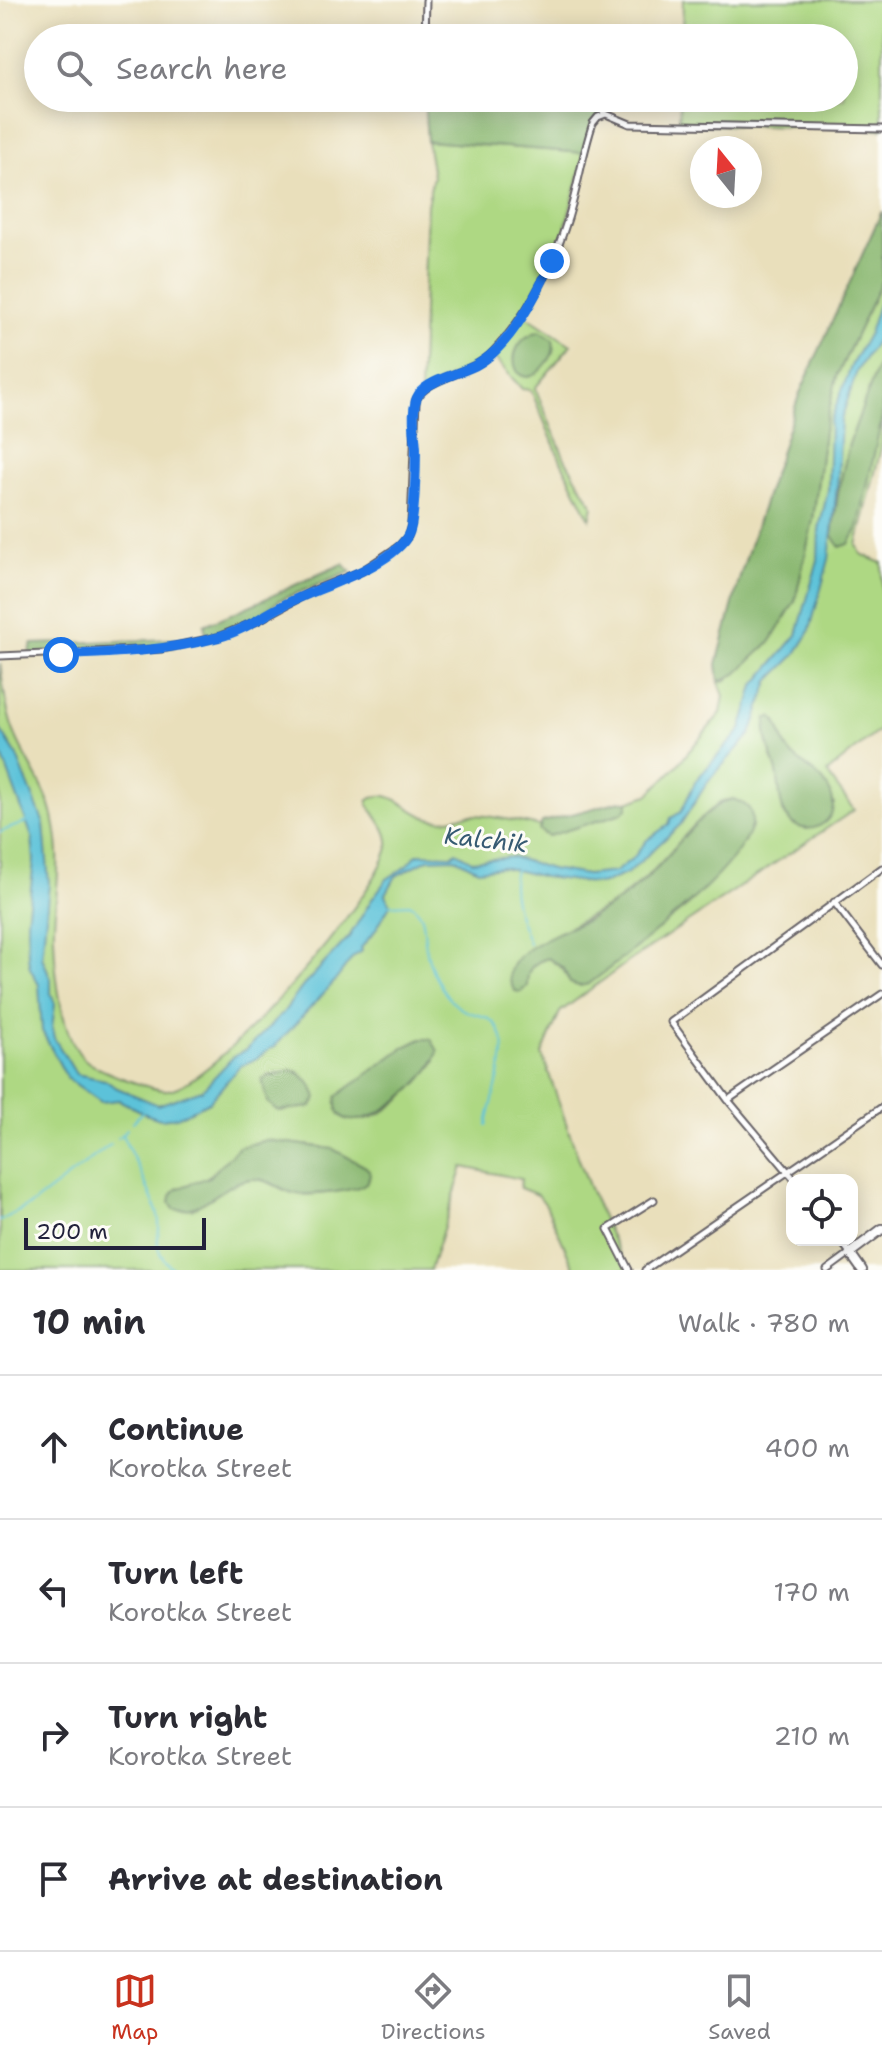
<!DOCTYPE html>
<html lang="en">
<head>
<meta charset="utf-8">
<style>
	:root { --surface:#fff; --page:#f2f2f3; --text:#2b2b33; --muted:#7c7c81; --line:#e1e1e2; --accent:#c8321e }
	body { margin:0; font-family:"Shantell Sans",sans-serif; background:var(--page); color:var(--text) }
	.controls { position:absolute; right:24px; bottom:24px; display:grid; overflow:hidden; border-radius:16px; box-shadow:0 4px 20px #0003 }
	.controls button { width:72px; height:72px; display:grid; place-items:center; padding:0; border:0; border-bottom:2px solid var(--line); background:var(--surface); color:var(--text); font:40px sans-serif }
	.compass { position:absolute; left:690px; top:136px; width:72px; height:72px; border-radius:50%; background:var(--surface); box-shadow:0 4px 20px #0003; rotate:342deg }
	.scale { position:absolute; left:24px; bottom:20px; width:182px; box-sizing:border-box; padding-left:8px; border:4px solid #22223b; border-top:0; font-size:22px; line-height:28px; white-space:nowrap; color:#22223b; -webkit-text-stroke:6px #fdfcf7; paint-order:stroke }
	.stop { position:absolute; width:24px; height:24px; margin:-18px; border:6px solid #1a73e8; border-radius:50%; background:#fff }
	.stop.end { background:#1a73e8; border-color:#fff; box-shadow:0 2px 8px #0008 }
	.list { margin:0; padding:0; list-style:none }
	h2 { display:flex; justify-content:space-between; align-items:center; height:104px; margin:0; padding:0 32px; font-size:34px }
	h2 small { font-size:26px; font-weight:400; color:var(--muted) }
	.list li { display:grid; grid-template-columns:52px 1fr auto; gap:24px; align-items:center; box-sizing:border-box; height:144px; padding:0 32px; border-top:2px solid var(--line) }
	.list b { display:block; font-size:30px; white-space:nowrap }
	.list p { margin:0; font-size:26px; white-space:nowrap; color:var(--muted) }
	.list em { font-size:26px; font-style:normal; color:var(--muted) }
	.icon { flex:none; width:44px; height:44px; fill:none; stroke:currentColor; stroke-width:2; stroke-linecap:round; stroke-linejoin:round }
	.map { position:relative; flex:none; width:882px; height:1270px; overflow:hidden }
	.search { position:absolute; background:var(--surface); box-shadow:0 4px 20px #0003; left:24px; right:24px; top:24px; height:88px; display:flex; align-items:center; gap:20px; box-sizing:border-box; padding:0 28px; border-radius:44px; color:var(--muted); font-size:30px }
	.sheet { height:680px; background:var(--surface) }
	nav { display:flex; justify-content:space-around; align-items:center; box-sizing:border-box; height:112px; border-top:2px solid var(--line); background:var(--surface); font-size:22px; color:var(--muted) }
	nav a { display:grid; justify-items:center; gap:4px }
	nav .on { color:var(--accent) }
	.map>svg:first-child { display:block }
	.green { fill:#aed883; stroke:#687d5f; stroke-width:2; fill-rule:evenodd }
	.forest { fill:#8ab871; stroke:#566d56; stroke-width:2 }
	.water { fill:#5cc2d9; stroke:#3f728a; stroke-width:2 }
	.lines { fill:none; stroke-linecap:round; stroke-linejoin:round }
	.stream { stroke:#5cc2d9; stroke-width:2 }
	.street-casing { stroke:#686468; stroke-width:9 }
	.secondary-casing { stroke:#686468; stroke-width:12 }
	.street { stroke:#fff; stroke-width:5 }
	.secondary { stroke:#fff; stroke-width:8 }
	.route { stroke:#1a73e8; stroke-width:10 }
	.labels { text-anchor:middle; stroke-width:6; stroke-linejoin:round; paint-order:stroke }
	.water-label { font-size:24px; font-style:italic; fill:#365a72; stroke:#fdfcf7 }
</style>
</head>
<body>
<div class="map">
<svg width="882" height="1270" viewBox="0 0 882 1270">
	<rect width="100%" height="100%" fill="#fdfcf7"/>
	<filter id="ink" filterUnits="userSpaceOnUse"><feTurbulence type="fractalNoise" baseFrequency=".0125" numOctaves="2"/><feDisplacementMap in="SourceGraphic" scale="16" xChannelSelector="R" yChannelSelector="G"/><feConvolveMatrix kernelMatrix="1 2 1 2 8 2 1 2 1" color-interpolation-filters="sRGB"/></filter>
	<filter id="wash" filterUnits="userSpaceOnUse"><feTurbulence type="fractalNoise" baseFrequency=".006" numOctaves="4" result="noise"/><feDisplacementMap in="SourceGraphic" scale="32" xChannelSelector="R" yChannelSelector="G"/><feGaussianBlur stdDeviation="1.8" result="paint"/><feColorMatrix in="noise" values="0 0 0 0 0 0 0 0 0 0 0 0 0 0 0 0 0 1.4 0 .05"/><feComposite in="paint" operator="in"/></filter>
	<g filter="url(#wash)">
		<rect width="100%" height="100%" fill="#e9dfbb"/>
		<path class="green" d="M 683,0 L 882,0 L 882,129 L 679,124 L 680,98 L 844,98 L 844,38 L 682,38 Z
			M 427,141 L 585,153 L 563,236 L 523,314 L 571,345 L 535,388 L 565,459 L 593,506 L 590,519 L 561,461 L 531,390 L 522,389 L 492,355 L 420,393 L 427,205 L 433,176 Z
			M 882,280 L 882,354 L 849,444 L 839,488 L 882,418 L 882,444 L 857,545 L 861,554 L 882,563 L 882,728 L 827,773 L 854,810 L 625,964 L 560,1012 L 542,1054 C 568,1126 590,1203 629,1270 L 575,1270 L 546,1205 L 538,1195 L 520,1188 L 521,1179 L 463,1167 L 430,1270 L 0,1270 L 0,663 C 3,683 5,704 11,723 C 18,747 35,770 45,793 C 53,810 57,835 58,853 C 60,881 53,909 54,937 C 55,970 60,1042 88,1062 C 101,1071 152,1091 168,1090 C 213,1086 379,895 388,847 C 390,831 377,818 368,805 L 368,801 C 389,784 409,813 429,818 C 445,823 456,816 471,815 C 493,815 518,822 539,826 L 543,834 L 549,836 L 628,807 L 628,802 L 648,795 L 675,768 L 721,713 L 724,696 L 719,682 L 727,680 L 795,601 L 813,519 L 824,431 L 837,376 ZM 776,721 C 780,730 783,743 789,751 C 806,774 822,770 834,804 L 806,829 L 792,824 L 783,812 L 778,774 L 768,745 ZM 733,799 C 749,805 751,812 752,828 L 686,907 L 589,983 L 579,986 L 570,983 L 563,969 L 548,958 L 534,962 L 527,972 L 532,947 L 616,902 L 649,875 L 705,816 L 722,801 ZM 421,1039 L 436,1061 C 419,1082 379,1130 348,1118 C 338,1114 336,1106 337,1097 L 403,1048 ZM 281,1073 L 310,1084 L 317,1098 L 306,1107 L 283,1111 L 267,1075 ZM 266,1141 L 322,1147 L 369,1179 C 357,1192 307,1198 290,1192 C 277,1188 268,1179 254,1179 C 232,1179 210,1197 192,1209 L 186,1186 C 224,1178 224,1145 266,1141 Z"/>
		<path class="forest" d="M 424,98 L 589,98 L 606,114 L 593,123 L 585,153 L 427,141 Z
			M 882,211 L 882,280 L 837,376 L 824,431 L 813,520 L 795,601 L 771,641 L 736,674 L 719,682 L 717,664 L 741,573 L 799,395 Z
			M 540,331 L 553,340 C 555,350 553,355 546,364 C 516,403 496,342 540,331 Z
			M 882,354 L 882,418 L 858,528 L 849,544 L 840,547 L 832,534 L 839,488 L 849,444 Z
			M 343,564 L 351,572 L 280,600 L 252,621 L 229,632 L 207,637 L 204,625 C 252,607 296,583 343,564 Z
			M 174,639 L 174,647 L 29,655 L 32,644 Z
			M 772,717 C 781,725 781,740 788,750 C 799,765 819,771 828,788 C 848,822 802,845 785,814 C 778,801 780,786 777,772 C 773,755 762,736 767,718 Z
			M 733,799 C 740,802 749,805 751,813 C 765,854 620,960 589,984 L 579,986 L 570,983 L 563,968 L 548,958 C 532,963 527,969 527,986 L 521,992 L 515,991 C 489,954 564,932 587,920 C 596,915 605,909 614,904 C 627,895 641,884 652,873 C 673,852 704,805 733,799 Z
			M 620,801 L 628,802 L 628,807 L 622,813 L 549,836 L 539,830 L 542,822 Z
			M 421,1039 L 431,1039 L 438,1051 C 431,1088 331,1157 337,1096 L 403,1048 Z
			M 291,1070 C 304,1073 313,1085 317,1098 L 311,1107 L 278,1111 L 267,1102 L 262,1079 Z
			M 267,1140 L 333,1149 L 366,1167 L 370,1172 C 369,1178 370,1179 366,1183 C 355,1192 307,1196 293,1193 C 279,1189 268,1178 253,1179 C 224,1180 203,1215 174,1209 L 170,1203 L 171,1196 L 176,1189 L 209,1177 L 239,1147 Z"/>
		<path class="water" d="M 882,292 L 880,335 L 857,371 L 841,420 L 838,478 L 829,559 L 809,633 L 795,655 L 769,681 L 751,734 L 709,780 L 680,825 L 628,873 L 607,882 L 599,884 L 544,877 L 502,867 L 478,870 L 455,858 L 428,859 L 396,876 L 386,894 L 390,905 L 375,931 L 361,948 L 362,951 L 353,957 L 335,981 L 278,1043 L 258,1058 L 240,1066 L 209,1102 L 178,1117 L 160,1119 L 145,1114 L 119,1100 L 101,1102 L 67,1078 L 42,1031 L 39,985 L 30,968 L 28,957 L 27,920 L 34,861 L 32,837 L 0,750 L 0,729 L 16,754 L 44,824 L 49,884 L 42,957 L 51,979 L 51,993 L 55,1004 L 52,1028 L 54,1038 L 76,1074 L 105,1080 L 115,1087 L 158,1105 L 202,1090 L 233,1057 L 247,1049 L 282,1014 L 303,986 L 349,937 L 372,899 L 387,879 L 408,865 L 417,854 L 453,855 L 456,852 L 472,861 L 512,857 L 551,869 L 587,875 L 615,872 L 634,857 L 647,840 L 669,824 L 671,818 L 681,812 L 696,780 L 741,730 L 754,686 L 797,635 L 818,560 L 819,529 L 828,490 L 830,422 L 852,364 L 869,333 Z"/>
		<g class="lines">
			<path class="stream" d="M 0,832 L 29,821
				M 516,867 C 507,891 520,921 529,943
				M 389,905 L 410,904 C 428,916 422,928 426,947 C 429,968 441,992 457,1006 C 474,1020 494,1008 503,1041 C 507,1054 490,1107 487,1125
				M 133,1122 L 143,1111
				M 122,1135 C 134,1160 148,1185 157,1212 C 166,1238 144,1242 174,1270
				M 118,1138 L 127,1129
				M 0,1221 L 32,1204 L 111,1144"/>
		</g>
	</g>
	<g filter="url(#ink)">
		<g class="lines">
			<g class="street-casing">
				<path id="street" d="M 425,38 L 426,0
					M 589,98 L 606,114 L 630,124 L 882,129
					M 0,656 L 161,649 L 218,637 L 257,621 L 312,591 L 362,571 L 399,546 L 408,536 L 411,525 L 416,400 C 428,375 473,375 493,352 C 533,309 558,257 573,201 C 580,175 584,149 593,123 L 598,117 L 606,114
					M 834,902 L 882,965
					M 728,1100 L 882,994
					M 795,1180 L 728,1100 L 671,1022 L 882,868
					M 629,1270 L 608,1229 L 654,1200
					M 645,1270 L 882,1107
					M 827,1270 L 850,1253 L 840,1240"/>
			</g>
			<g class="secondary-casing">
				<path id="secondary" d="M 862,1270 L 850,1253 L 882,1229"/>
			</g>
			<use href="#street" class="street"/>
			<use href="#secondary" class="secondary"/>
		</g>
	</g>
	<g class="lines" filter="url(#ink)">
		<path class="route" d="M 61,655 C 114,653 168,651 219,637 C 243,631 262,616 284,605 C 316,588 395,566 409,533 C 415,519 416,465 416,448 C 415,433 410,407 419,394 C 428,380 463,373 478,364 C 510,346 537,294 552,261"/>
	</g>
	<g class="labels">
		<g class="water-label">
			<text transform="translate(486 840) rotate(6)" y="8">Kalchik</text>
		</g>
	</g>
</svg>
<div class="controls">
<button><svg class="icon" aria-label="locate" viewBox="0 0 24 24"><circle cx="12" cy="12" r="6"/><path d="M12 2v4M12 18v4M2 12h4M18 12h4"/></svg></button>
</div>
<svg class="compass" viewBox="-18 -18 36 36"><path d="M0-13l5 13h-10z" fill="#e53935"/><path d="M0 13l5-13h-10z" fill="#7c7c81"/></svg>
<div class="scale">200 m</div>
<div class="stop" style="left:61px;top:655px"></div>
<div class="stop end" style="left:552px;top:261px"></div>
<div class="search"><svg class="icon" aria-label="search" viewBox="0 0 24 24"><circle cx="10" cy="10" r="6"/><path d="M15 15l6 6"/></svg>Search here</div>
</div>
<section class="sheet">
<h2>10 min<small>Walk · 780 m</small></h2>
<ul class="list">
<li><svg class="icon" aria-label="ahead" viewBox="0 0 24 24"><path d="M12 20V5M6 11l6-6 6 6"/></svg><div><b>Continue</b><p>Korotka Street</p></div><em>400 m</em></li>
<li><svg class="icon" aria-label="left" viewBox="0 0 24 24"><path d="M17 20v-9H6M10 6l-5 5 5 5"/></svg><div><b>Turn left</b><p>Korotka Street</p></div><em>170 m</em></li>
<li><svg class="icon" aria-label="right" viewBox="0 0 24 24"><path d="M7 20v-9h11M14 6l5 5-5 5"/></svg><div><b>Turn right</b><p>Korotka Street</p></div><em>210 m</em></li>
<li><svg class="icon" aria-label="arrive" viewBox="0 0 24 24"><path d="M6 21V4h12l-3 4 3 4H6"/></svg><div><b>Arrive at destination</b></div></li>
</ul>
</section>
<nav>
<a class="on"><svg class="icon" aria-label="map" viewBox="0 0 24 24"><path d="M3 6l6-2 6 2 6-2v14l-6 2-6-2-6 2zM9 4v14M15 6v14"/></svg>Map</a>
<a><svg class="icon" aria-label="directions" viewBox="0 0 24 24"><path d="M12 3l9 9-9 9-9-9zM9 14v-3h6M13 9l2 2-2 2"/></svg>Directions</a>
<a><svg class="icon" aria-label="saved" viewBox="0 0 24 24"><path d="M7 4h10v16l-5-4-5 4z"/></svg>Saved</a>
</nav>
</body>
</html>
